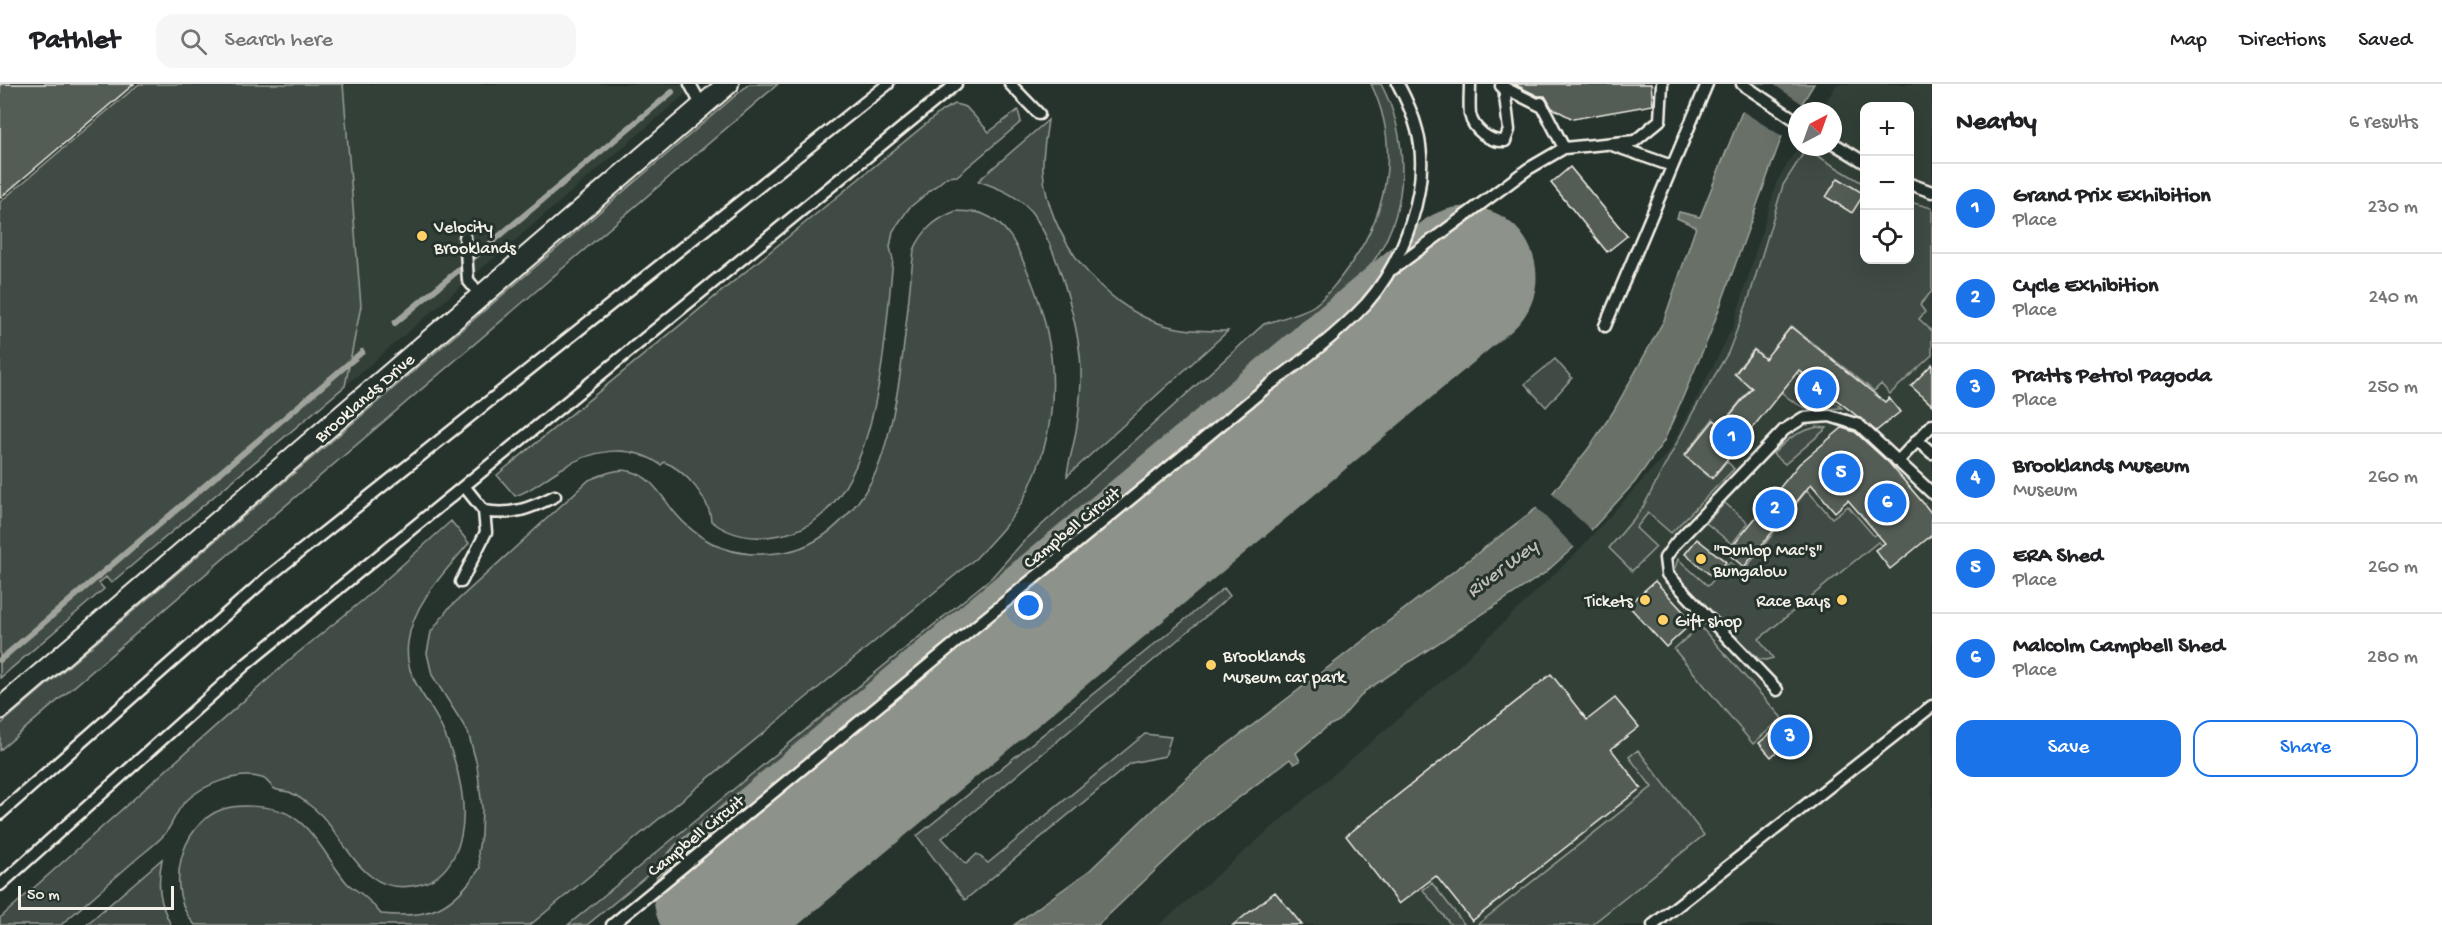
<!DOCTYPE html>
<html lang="en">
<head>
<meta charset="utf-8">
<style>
	:root { --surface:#fff; --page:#f6f6f6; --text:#202124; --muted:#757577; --line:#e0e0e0; --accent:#1a73e8 }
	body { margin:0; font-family:"Gochi Hand",sans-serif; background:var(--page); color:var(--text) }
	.controls { position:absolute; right:18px; top:18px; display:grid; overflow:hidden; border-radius:12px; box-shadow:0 6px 24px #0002 }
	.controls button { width:54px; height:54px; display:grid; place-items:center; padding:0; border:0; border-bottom:2px solid var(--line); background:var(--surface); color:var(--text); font:30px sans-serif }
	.compass { position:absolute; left:1788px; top:18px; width:54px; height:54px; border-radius:50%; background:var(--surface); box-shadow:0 6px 24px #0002; rotate:41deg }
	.scale { position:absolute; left:18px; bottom:15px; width:156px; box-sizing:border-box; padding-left:6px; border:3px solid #f4f1e8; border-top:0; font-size:16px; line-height:21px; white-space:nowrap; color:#f4f1e8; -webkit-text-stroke:4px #26332d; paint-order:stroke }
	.you { position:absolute; left:1029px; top:522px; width:21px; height:21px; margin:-15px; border:4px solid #fff; border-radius:50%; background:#1a73e8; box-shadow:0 0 0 9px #1a73e833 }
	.badge { display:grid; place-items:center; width:39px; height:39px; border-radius:50%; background:var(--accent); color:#fff; font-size:20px; font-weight:700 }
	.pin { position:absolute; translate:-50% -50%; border:3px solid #fff; box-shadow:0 2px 6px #0006 }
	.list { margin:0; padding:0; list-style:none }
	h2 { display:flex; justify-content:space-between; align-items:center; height:78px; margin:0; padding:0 24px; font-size:26px }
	h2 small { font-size:20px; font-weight:400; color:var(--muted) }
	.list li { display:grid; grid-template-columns:39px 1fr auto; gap:18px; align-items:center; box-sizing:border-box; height:90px; padding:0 24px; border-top:2px solid var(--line) }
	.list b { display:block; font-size:22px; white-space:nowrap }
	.list p { margin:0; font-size:20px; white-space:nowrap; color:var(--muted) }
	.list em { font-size:20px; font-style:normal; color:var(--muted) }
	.actions { display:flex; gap:12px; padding:18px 24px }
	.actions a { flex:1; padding:14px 0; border:2px solid var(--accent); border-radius:18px; text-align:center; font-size:21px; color:var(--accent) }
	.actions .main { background:var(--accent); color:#fff }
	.icon { flex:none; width:33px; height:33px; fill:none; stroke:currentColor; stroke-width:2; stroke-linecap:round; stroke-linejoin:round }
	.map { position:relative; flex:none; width:1932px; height:841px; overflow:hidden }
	header { display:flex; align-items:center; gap:36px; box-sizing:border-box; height:84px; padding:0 30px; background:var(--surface); border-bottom:2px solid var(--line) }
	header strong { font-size:28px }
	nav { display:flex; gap:33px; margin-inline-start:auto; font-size:21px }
	.search { width:420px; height:54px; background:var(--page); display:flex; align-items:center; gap:15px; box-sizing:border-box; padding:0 21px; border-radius:18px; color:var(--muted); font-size:22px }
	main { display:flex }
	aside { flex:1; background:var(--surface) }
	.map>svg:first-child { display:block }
	.built { fill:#333f39; fill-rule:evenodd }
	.green { fill:#414b45; stroke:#9a9e96; stroke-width:1.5 }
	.water { fill:#676f68; stroke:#9fa39b; stroke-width:1.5 }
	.pier { fill:#26332d }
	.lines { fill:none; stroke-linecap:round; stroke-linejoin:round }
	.stream { stroke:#9fa39b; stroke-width:6 }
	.runway { stroke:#8d928a; stroke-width:141 }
	.building { fill:#525c55; stroke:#f4f1e8; stroke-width:1.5 }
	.lane-casing { stroke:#f4f1e8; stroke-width:15 }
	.street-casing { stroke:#f4f1e8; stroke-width:24 }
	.lane { stroke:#26332d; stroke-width:10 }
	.street { stroke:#26332d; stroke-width:20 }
	.poi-dot { fill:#ffd166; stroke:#26332d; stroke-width:2 }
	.labels { text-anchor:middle; stroke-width:6; stroke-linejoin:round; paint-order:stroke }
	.poi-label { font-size:18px; fill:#f4f1e8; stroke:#26332d; text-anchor:start }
	.street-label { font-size:18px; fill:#f4f1e8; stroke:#26332d }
	.water-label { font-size:20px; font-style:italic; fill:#bcbdb5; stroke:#26332d }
</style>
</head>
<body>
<header>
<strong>Pathlet</strong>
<div class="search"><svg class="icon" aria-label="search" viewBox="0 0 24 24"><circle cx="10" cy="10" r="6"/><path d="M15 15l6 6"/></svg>Search here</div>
<nav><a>Map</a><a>Directions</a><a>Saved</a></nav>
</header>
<main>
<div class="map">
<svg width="1932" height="841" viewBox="0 0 1932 841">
	<rect width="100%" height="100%" fill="#26332d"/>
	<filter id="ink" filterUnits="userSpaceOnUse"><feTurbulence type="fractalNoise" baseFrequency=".0167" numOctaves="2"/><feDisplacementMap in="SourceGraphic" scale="12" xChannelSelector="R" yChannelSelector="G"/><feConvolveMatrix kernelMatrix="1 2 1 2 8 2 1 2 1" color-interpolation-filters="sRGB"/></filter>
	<g filter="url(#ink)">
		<path class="built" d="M 343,0 L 697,0 L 345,302 L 361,222 Z
			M 1837,0 L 1932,0 L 1932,841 L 1159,841 L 1451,589 L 1574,471 L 1670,366 L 1733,243 L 1777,97 L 1798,63 L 1833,63 L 1833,27 L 1820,27 ZM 1864,22 L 1910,22 L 1910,176 L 1864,176 Z"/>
		<path class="green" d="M 139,0 L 343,0 L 361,222 L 345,302 L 111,499 L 106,493 L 99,499 L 104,505 L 0,594 L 0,118 Z
			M 749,0 L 778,0 L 0,666 L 0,641 Z
			M 1371,0 L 1381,0 C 1409,53 1410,121 1377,172 C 1363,194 1344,213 1327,233 L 587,841 L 568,841 L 992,493 L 1023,458 L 1264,240 C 1278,235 1305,229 1316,220 C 1330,209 1341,193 1352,178 C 1389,125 1400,60 1371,0 Z
			M 955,20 L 966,23 L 989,48 L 1018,26 L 1021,38 L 957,92 L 947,93 L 909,124 L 893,147 L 890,163 L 893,176 C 884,255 881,434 780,451 C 754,456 732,453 711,437 C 710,415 684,385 664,378 L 661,381 C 628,358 591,366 559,386 C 544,395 532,407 515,412 L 497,391 L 943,26 Z
			M 1048,36 C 1046,52 1042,70 1043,86 C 1047,152 1102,222 1164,241 C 1185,247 1207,247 1228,247 L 1067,392 C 1068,378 1073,366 1075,352 C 1079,335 1080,315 1081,298 C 1083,252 1058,161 1029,125 C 1015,110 996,103 978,97 Z
			M 1806,65 L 1864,100 L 1864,176 L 1910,176 L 1910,118 L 1932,124 L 1932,207 L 1920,221 L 1925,228 L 1919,235 L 1932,247 L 1932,271 L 1890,310 L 1881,300 L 1874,307 L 1791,242 L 1771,268 L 1842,324 C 1811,325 1806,330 1781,308 L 1791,295 L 1754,265 L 1734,290 L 1751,304 L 1721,341 L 1713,335 L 1684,372 L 1712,395 L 1727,377 L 1734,385 L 1671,449 L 1648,429 L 1636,444 L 1656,463 L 1632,487 L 1609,464 L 1642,425 L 1693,328 L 1728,269 L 1749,214 L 1783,101 Z
			M 956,127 C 964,128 975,127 983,130 C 1011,141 1019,168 1030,193 C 1061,269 1062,344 1022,418 C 1010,439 992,457 976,474 L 530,841 L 195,841 C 164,808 179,740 223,725 C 239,720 263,722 278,726 C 311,735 327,776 347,799 C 352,804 360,808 365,813 C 371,818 376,824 381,830 C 430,835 452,825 480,784 L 478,768 L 481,751 L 482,724 L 477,681 L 468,648 L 432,591 L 427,569 L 431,548 L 448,525 L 589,396 C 601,391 617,384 629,387 C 651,391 662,413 675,429 C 685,441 697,451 710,458 C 733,471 760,472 785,468 C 831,460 870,412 883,369 C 903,306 906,232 914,166 C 923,146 935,135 956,127 Z
			M 1555,275 L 1572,294 L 1546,323 L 1525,300 Z
			M 1817,343 L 1827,344 L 1785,380 L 1773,370 C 1788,354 1795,349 1817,343 Z
			M 1807,406 L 1832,434 L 1848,422 L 1874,452 L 1884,445 L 1886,466 L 1878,458 L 1759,555 L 1773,574 L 1766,576 L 1759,575 L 1675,496 L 1673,489 L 1678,475 L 1708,502 L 1730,478 L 1743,488 Z
			M 1725,419 L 1748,439 L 1732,460 L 1706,439 Z
			M 451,437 L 469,459 C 445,488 413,519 408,558 C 403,594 427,612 440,640 C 458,677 474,733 454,772 C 446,787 434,798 417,801 C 365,813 350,763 322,732 C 314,724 299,712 289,708 C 284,707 279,707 275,705 C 270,702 267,695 262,694 C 238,687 202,701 186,717 C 175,727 173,741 164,751 C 155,761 143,769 133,778 C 109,799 85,820 61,841 L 0,841 L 0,834 L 294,572 L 363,516 Z
			M 1224,504 L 1230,512 L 942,754 L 966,780 L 977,770 L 988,779 L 1145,650 L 1171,653 L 1165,672 L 1131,679 L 965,816 L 917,752 Z
			M 1700,542 L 1782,634 L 1753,660 L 1674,565 Z
			M 1638,666 L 1704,751 L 1591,841 L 1477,841 L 1652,703 L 1629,673 Z
			M 162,775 C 157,800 159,819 171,841 L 86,841 Z
			M 1432,799 L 1464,840 L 1463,841 L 1451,841 L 1423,806 Z"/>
		<path class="water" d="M 1753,0 L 1814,0 L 1782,52 L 1710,250 L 1664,357 L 1635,398 L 1584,454 L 1545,489 L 1365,607 L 1339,637 L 1328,642 L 1296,669 L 1300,677 L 1294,680 L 1290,675 L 1204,740 L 1098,841 L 1014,841 L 1090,786 L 1165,714 L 1207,676 L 1547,416 L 1588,365 L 1613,328 L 1664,236 L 1696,143 L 1677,134 L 1679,128 L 1700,133 Z"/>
		<path class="pier" d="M 1749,0 L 1773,0 L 1804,21 L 1801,27 L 1797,27 L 1797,33 L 1785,54 L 1739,25 Z
			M 1550,408 L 1593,448 L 1576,465 L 1535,422 Z"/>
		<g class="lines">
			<path class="stream" d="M 395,239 L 672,8
				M 0,576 L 362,268"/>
			<path class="runway" d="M 724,811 L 1466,193"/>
		</g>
		<path class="building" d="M 0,0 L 134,0 L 0,114 Z
			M 1514,0 L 1651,0 L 1653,21 L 1573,35 L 1552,24 L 1545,12 L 1538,12 Z
			M 1570,83 L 1627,152 L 1607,168 L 1551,99 Z
			M 1838,94 L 1864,110 L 1852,129 L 1826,113 Z
			M 1791,243 L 1885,318 L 1889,314 L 1900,328 L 1876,347 L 1799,286 L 1712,394 L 1685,372 L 1714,336 L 1721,342 L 1752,304 L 1735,290 L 1754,266 L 1765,275 Z
			M 1932,280 L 1932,321 L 1911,302 Z
			M 1842,344 L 1855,348 L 1889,379 L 1924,420 L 1932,430 L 1932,451 L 1890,485 L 1875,466 L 1885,459 L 1848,416 L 1835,428 L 1811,400 L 1744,483 L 1727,469 L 1799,380 Z
			M 1697,455 L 1726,478 L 1714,494 L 1685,470 Z
			M 1655,497 L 1693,538 L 1666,563 L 1628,521 Z
			M 1551,590 L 1587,636 L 1615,614 L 1639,643 L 1611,665 L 1641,704 L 1472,837 L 1436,792 L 1399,820 L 1346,752 Z
			M 1789,637 L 1805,656 L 1792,668 L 1776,649 Z
			M 1771,649 L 1783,662 L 1771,673 L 1759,659 Z
			M 1275,808 L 1302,841 L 1233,841 Z"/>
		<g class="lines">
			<g class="lane-casing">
				<path id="lane" d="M 690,0 L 702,22
					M 1010,0 L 1039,30
					M 1470,0 C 1470,9 1469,20 1470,30 C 1473,46 1490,58 1505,57 L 1509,46 L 1504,3
					M 1742,0 L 1797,37
					M 1501,2 L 1543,23
					M 1541,19 L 1564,64 L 1635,57 L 1660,36 L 1662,0
					M 1833,59 L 1864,78
					M 1612,61 L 1672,82
					M 1910,100 L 1932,108
					M 465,153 L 468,196 L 481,212
					M 1393,185 L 1528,85 L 1564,64
					M 1605,242 L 1707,0
					M 1917,356 L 1932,369
					M 1898,377 L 1932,341
					M 464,402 L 484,427 C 512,432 531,424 555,412
					M 461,498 L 486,448 L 484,427
					M 1777,606 L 1667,490 L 1665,474 L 1675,460 L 1784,346 L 1803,334 L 1830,332 L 1859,341 L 1932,409
					M 0,730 L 268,493 L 888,0
					M 0,801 L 245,581 L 956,0
					M 612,841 L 1268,302 C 1302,277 1337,251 1366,220 C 1403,178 1432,102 1417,46 C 1413,30 1406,15 1398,0
					M 1653,841 L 1932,622"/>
			</g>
			<g class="street-casing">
				<path id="street" d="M 0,625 L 728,0"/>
			</g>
			<use href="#lane" class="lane"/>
			<use href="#street" class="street"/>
		</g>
	</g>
	<g class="poi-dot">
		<circle cx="422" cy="152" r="6"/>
		<circle cx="1701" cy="475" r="6"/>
		<circle cx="1645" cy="516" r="6"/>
		<circle cx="1842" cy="516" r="6"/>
		<circle cx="1663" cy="536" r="6"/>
		<circle cx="1211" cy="581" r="6"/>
	</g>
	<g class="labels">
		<g class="poi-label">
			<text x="434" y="148">Velocity<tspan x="434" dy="21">Brooklands</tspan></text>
			<text x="1713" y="471">"Dunlop Mac's"<tspan x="1713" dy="21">Bungalow</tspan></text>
			<text x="1633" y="522" text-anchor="end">Tickets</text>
			<text x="1830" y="522" text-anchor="end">Race Bays</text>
			<text x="1675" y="542">Gift shop</text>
			<text x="1223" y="577">Brooklands<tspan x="1223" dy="21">Museum car park</tspan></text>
		</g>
		<g class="street-label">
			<text transform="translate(364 313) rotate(-41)" y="6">Brooklands Drive</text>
			<text transform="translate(1071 443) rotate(-39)" y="6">Campbell Circuit</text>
			<text transform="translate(695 751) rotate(-39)" y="6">Campbell Circuit</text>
		</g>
		<g class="water-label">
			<text transform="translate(1501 483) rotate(-37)" y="7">River Wey</text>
		</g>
	</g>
</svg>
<div class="controls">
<button>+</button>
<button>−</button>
<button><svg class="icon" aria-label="locate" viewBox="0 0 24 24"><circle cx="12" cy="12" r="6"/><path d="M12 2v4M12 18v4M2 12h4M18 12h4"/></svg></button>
</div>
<svg class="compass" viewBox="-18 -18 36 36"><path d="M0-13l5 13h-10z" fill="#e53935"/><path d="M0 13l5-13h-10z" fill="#757577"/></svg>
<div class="scale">50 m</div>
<div class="you"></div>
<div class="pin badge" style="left:1732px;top:353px">1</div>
<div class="pin badge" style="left:1775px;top:425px">2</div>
<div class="pin badge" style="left:1790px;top:653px">3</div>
<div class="pin badge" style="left:1817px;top:305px">4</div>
<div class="pin badge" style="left:1841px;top:389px">5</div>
<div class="pin badge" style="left:1887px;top:419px">6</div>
</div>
<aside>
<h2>Nearby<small>6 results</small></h2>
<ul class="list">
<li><span class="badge">1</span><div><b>Grand Prix Exhibition</b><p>Place</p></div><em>230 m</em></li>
<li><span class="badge">2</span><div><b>Cycle Exhibition</b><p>Place</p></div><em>240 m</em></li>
<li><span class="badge">3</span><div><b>Pratts Petrol Pagoda</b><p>Place</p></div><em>250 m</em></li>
<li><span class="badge">4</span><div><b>Brooklands Museum</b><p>Museum</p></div><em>260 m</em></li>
<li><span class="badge">5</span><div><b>ERA Shed</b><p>Place</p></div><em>260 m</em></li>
<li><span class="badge">6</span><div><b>Malcolm Campbell Shed</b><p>Place</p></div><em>280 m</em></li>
</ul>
<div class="actions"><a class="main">Save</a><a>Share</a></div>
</aside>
</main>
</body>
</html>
